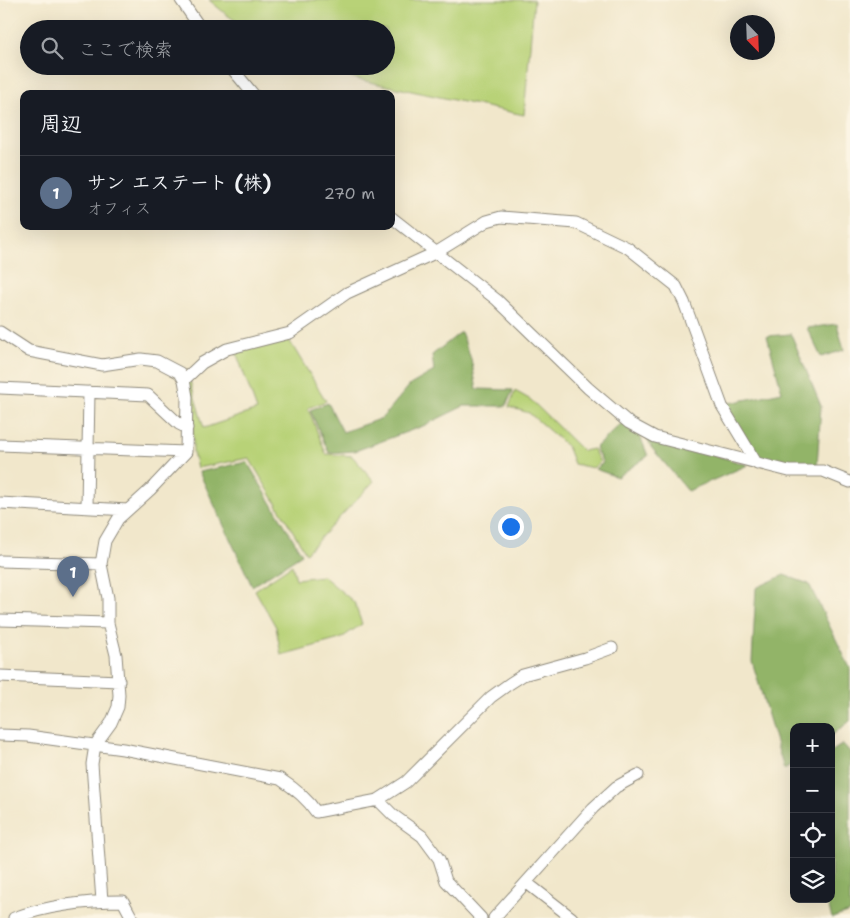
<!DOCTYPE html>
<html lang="ja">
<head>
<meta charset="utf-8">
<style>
	:root { --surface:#171b24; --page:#242831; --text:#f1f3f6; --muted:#9ea1a6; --line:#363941; --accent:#1f6fb2 }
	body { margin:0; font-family:"Shantell Sans","Klee One",sans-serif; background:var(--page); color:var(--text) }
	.controls { position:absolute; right:15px; bottom:15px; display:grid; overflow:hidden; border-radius:10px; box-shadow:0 5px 20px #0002 }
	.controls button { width:45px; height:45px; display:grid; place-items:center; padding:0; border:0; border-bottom:1px solid var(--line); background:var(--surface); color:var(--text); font:25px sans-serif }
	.compass { position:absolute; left:730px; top:15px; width:45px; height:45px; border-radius:50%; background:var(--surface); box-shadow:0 5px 20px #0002; rotate:157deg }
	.you { position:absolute; left:510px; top:526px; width:18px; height:18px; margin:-12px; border:4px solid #fff; border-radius:50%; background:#1a73e8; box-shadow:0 0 0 8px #1a73e833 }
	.badge { display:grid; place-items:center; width:32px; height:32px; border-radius:50%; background:var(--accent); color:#fff; font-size:16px; font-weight:700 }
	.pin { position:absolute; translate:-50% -41px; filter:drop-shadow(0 1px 2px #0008) }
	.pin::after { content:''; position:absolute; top:26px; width:18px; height:15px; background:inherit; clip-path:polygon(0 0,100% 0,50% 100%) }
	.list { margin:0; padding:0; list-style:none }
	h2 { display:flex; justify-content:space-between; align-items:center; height:65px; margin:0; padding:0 20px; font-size:21px }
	h2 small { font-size:16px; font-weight:400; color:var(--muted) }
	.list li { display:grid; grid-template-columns:32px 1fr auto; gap:15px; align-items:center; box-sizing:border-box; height:75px; padding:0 20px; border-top:1px solid var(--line) }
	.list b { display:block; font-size:19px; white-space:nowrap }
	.list p { margin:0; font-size:16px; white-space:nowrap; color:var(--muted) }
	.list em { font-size:16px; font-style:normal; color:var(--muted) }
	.icon { flex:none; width:28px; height:28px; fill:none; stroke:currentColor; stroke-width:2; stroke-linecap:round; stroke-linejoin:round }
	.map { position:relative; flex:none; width:850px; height:918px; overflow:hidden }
	.search { position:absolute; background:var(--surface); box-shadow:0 5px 20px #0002; left:20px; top:20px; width:375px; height:55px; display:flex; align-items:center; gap:12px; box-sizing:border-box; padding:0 18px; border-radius:28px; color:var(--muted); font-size:19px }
	.panel { position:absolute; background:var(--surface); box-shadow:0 5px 20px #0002; left:20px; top:90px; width:375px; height:140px; border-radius:10px }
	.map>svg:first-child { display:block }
	.green { fill:#b8d277; stroke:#727e51 }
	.forest { fill:#92b468; stroke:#5e704a }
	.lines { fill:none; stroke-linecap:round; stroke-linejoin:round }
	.minor-casing { stroke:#8e897b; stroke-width:13 }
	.minor { stroke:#fff; stroke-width:11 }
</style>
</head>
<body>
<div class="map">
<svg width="850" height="918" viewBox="0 0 850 918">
	<rect width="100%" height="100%" fill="#fcf5e5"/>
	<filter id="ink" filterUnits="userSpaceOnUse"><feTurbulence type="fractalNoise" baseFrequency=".02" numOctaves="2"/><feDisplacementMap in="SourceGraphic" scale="10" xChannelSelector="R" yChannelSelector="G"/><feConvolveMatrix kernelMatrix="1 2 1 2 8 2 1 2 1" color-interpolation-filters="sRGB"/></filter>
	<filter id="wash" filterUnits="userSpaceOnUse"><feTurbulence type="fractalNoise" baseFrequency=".0096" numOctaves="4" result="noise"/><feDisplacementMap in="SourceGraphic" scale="20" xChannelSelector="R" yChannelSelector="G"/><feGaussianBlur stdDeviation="1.12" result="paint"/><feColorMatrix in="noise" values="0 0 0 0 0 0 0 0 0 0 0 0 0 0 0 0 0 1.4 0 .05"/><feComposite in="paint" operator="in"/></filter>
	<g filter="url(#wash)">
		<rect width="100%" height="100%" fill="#f1e7cb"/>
		<path class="green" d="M 209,0 L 534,0 L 524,115 L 360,80 L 319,66 L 386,66 L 386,29 L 248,29 L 227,15 Z
			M 289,340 L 326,401 L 308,408 L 326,454 L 352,456 L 374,481 L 306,553 L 249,458 L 197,468 L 193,452 L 193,416 L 187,385 L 190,381 L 204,428 L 257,410 L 236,352 Z
			M 515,391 L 531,400 L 583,451 L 593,449 L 600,462 L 593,468 L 574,464 L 567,446 L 529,413 L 509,407 Z
			M 292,565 L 296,579 L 323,576 L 354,602 L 362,624 L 340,639 L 281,655 L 276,627 L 255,590 Z"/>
		<path class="forest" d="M 837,324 L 844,350 L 821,357 L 807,328 Z
			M 461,332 L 471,359 L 477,389 L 513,390 L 506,406 L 464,406 L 423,426 L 355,451 L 329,453 L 310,410 L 328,403 L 343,432 L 382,418 L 410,385 L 434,371 L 432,355 Z
			M 791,334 L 821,406 L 817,466 L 790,467 L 759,460 L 725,404 L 782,392 L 767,336 Z
			M 623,422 L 638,431 L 648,456 L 617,477 L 595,469 L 603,463 L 595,448 Z
			M 645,434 L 748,465 L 688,491 L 651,447 Z
			M 247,462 L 302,554 L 252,586 L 199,472 Z
			M 784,575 L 809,584 L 850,668 L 850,721 L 831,736 L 831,727 L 794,727 L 794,763 L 784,769 L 752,661 L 756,588 Z
			M 843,744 L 850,752 L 850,912 L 832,918 L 826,899 L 831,899 L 831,752 Z"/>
	</g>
	<g filter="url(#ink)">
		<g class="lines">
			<g class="minor-casing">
				<path id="minor" d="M 181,0 L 201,29
					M 230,66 L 253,94
					M 391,217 L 497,300 L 588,388 L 629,423 L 655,437 L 789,471 L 823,471 L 850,482
					M 0,332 L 29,351 L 102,365 L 141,359 L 157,361 L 180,373 L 184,380 L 187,397 L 186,452 L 150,490 L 118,519 L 105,541 L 101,564 L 108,598 L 108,623 L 116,655 L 119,695 L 118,707 L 111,723 L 95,745 L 92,764 L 102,901
					M 184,380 L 202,363 L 227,349 L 290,333 L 347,293 L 437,252 L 487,221 L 501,217 L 576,223 L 628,248 L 676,286 L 684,302 L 722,406 L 757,464
					M 0,388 L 148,395 L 179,424 L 187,428
					M 0,445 L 186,452
					M 0,503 L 128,510
					M 87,507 L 89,392
					M 0,561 L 101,564
					M 0,620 L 108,623
					M 0,676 L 119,681
					M 0,735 L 28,736 L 123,749 L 280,779 C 294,788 307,798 316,812 L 378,800 L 406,782 L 491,697 L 509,684 L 523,675 L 585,658 L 612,648
					M 378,800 L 393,815 L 422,836 L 439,859 L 446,881 L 481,918
					M 527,883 L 572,918
					M 14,918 C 49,905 85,901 123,901 L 132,918
					M 494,918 L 593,808 L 616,787 L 638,775"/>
			</g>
			<use href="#minor" class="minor"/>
		</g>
	</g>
</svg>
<div class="controls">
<button>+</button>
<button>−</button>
<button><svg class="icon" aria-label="locate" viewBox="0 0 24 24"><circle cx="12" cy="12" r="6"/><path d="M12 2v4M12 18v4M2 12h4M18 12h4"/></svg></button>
<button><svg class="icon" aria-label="layers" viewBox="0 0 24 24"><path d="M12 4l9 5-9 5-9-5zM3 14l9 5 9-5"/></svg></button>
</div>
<svg class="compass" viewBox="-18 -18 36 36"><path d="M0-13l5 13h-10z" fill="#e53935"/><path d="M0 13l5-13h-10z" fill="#9ea1a6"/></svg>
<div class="you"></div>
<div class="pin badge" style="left:73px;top:597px;background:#5c6f8a">1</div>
<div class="search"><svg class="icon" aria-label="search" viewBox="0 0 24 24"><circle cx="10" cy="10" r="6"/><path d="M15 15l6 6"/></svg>ここで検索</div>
<section class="panel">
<h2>周辺<small></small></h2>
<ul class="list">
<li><span class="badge" style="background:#5c6f8a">1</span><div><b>サン エステート (株)</b><p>オフィス</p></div><em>270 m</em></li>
</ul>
</section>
</div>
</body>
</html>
